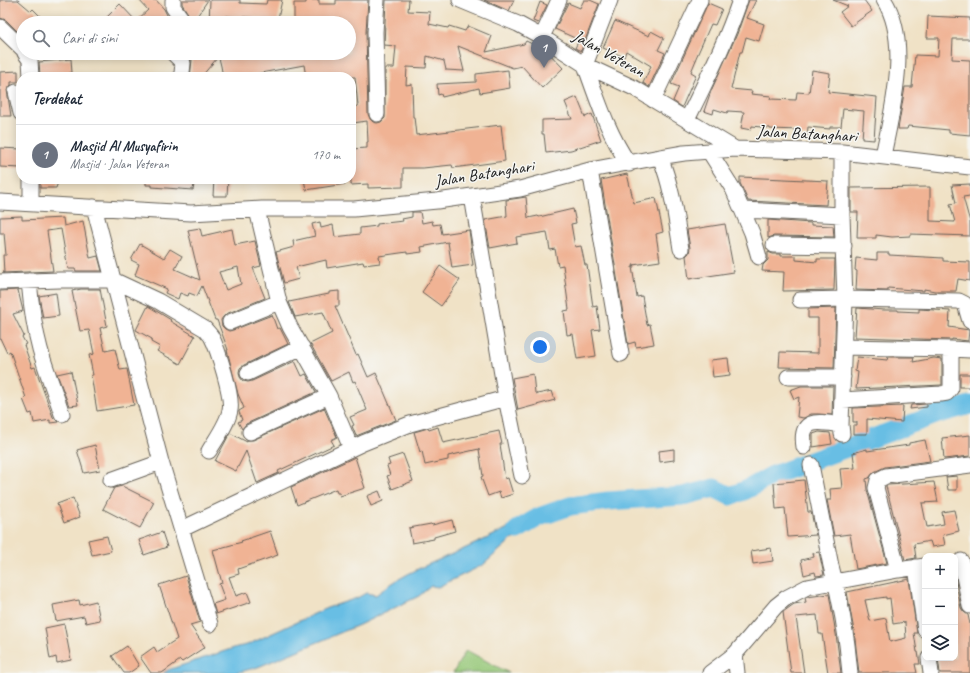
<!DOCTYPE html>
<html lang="id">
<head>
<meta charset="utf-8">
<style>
	:root { --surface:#fff; --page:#f2f2f3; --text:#1f2937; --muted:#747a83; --line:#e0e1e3; --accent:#b5179e }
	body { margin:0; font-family:Caveat,sans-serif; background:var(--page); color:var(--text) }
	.controls { position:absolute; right:12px; bottom:12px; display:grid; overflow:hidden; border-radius:8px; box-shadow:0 2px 10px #0003 }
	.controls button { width:36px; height:36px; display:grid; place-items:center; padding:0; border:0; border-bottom:1px solid var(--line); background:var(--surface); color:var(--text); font:20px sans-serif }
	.you { position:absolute; left:540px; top:347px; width:14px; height:14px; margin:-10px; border:3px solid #fff; border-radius:50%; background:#1a73e8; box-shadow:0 0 0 6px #1a73e833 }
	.badge { display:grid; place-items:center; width:26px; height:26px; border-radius:50%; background:var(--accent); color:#fff; font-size:13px; font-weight:700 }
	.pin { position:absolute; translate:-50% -33px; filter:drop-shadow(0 1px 2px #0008) }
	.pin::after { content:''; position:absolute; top:21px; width:14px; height:12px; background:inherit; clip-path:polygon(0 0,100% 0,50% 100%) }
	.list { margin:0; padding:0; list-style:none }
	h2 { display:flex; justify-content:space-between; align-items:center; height:52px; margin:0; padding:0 16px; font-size:17px }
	h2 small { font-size:13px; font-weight:400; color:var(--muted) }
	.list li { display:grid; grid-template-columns:26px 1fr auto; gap:12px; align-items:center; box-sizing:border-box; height:60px; padding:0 16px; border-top:1px solid var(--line) }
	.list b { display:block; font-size:15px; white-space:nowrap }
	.list p { margin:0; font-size:13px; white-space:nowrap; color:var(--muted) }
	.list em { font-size:13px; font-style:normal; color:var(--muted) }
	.icon { flex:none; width:22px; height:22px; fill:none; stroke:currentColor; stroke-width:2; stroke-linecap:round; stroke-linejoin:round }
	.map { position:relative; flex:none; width:970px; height:673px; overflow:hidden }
	.search { position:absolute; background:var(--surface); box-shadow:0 2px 10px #0003; left:16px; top:16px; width:340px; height:44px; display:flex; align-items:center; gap:10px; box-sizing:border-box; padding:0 14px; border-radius:22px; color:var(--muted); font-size:15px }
	.panel { position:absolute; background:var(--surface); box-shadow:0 2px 10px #0003; left:16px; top:72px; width:340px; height:112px; border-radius:16px }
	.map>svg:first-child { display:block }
	.green { fill:#95c777; stroke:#58724a }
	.water { fill:#67bee4; stroke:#426d80 }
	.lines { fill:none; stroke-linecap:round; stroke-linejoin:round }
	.river { stroke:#67bee4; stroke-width:19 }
	.building { fill:#f0b394; fill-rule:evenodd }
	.minor-casing { stroke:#666158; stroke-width:17 }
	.minor { stroke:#fff; stroke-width:15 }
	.labels { text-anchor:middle; stroke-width:3; stroke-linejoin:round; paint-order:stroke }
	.street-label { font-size:17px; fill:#1c1c1c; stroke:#f6f6f2 }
</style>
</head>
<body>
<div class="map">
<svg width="970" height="673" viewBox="0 0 970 673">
	<rect width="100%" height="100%" fill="#f6f6f2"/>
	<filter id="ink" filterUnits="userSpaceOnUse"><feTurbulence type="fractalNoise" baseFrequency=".025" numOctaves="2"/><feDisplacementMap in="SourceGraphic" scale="8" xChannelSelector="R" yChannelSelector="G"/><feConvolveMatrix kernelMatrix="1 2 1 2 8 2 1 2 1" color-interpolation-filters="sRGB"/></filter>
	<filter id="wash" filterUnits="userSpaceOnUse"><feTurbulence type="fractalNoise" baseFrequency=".012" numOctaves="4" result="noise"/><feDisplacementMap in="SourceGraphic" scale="16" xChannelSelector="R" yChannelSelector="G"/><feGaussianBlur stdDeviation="0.9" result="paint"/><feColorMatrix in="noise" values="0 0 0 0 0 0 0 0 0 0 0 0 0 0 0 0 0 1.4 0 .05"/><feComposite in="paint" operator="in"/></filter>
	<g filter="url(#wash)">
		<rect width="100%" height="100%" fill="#f0e2c6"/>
		<path class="green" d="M 466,650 L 509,673 L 453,673 Z"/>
		<path class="water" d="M 533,516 L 539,517 L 537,527 L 525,532 L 510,541 L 483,565 L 438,587 L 431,586 L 419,596 L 359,625 L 258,667 L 236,673 L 163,673 L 168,670 L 237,647 L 247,645 L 327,608 L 357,598 L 366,593 L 376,595 C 402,573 435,562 466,548 C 489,538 511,526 533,516 Z"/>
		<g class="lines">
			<path class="river" d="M 517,530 L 539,517 L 570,506 L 608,501 L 683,496 L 714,488 L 730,496 L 746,490 L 771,476 L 938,414 L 970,405"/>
		</g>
		<g id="blocks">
			<path class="building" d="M 0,0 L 18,0 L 31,11 L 33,9 L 43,19 L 38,23 L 23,23 L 23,37 L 6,20 L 0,18 Z
				M 139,0 L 156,0 L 164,9 L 170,21 L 168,23 L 101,23 L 120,4 L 136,21 L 148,10 Z
				M 182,0 L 208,0 L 195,19 L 189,15 L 182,4 Z
				M 210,0 L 240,0 L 240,3 L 266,4 L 267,0 L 282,0 L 277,23 L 263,20 L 263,18 L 225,16 L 225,23 L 209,23 Z
				M 306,0 L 319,0 L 319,4 L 336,4 L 336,0 L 368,0 L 366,32 L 368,114 L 370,119 L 373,122 L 377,123 L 381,122 L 385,118 L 385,68 L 394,68 L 396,46 L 384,45 L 386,0 L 409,0 L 408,11 L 430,12 L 429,24 L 448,28 L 449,26 L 465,31 L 468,26 L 492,36 L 486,52 L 524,44 L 526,41 L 547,51 L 563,68 L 542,88 L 522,66 L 513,68 L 458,46 L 464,71 L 446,70 L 444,61 L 427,56 L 426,68 L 407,67 L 406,85 L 412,84 L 413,117 L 414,117 L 416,135 L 501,125 L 505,161 L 453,168 L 452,165 L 423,168 L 403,168 L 403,187 L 368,188 L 368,184 L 351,185 L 351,149 L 367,148 L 367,142 L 368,142 L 367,121 L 353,123 L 351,107 L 358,106 L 355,77 L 306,77 L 304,65 L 250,75 L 250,77 L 223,77 L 221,66 L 218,54 L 223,53 L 233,53 L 234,56 L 254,53 L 349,53 L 349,23 L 294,23 L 294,3 L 306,3 Z
				M 484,0 L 514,0 L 509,11 Z
				M 584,0 L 590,0 L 599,4 L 581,51 L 575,48 L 579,40 L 555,29 L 568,3 L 580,8 Z
				M 749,0 L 756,0 L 747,18 L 764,24 L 759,41 L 746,37 L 742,52 L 740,52 L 731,89 L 752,91 L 751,94 L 771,96 L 770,99 L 796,100 L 797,92 L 809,93 L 812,70 L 830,73 L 828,92 L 877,97 L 874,140 L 862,139 L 864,111 L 843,109 L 841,127 L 830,127 L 830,129 L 808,127 L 807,136 L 798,136 L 799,130 L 770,129 L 770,128 L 752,126 L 751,130 L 741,128 L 744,112 L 728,111 L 727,113 L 714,109 L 713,114 L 704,111 L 711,91 L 737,34 Z
				M 833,0 L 864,0 L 872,11 L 851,26 L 840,12 L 848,6 Z
				M 540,2 L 547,5 L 538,23 L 533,21 Z
				M 708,3 L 722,9 L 715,25 L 711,24 L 695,60 L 696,60 L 691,72 L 696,75 L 682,107 L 673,101 L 679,87 L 671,84 Z
				M 928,16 L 970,18 L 970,39 L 953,39 L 952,59 L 970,60 L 970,135 L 949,133 L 949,130 L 908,126 L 907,129 L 898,129 L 905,87 L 912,87 L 915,55 L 938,56 L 939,38 L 927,38 Z
				M 615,21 L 649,36 L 651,31 L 664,38 L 658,50 L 665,53 L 649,87 L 643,83 L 651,66 L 626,51 L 624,57 L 603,48 Z
				M 186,53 L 213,53 L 218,57 L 201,77 L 190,77 L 192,60 Z
				M 71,59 L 72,73 L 69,73 L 70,77 L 46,77 L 46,75 L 40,75 L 39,62 Z
				M 508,70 L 510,88 L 480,93 L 479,88 L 442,97 L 441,94 L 438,95 L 437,84 L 476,82 L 476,74 Z
				M 18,71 L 18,82 L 11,82 L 11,85 L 7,90 L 11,116 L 0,116 L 0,72 Z
				M 577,97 L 585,117 L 592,114 L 601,140 L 571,150 L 546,153 L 544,134 L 542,134 L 542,120 L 572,119 L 565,102 Z
				M 0,148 L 21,149 L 21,168 L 0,167 Z
				M 627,174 L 634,203 L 656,198 L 663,232 L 656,234 L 660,261 L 633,265 L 634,267 L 632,267 L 637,297 L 642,296 L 647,325 L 650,324 L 654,344 L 636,347 L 635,342 L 628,344 L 601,180 Z
				M 740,177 L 828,181 L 826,205 L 748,201 L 740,183 Z
				M 40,179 L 59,179 L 56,188 L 40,188 Z
				M 146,179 L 195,179 L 193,190 L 152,187 L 152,185 L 146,185 Z
				M 214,179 L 228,179 L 227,196 L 213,196 Z
				M 304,179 L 345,179 L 345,184 L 306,190 Z
				M 970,184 L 970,196 L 963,197 L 970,222 L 970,236 L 910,234 L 910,236 L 892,237 L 876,235 L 876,238 L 857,238 L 858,212 L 851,212 L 851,188 L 930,187 L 930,221 L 955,222 L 950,204 L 956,203 L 952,185 Z
				M 526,197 L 528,218 L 538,216 L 539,217 L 573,209 L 576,223 L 571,224 L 575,247 L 581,246 L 585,265 L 587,265 L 593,307 L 597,306 L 600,329 L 592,330 L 596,356 L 577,359 L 573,334 L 567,335 L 564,311 L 569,310 L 563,265 L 558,266 L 555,249 L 550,250 L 547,232 L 516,237 L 517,243 L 490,248 L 485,220 L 507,216 L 506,200 Z
				M 412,212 L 420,212 L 422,223 L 432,221 L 433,225 L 440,224 L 442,234 L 469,230 L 472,252 L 471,252 L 473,265 L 452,268 L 448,242 L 421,247 L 422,252 L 407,254 L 407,252 L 379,256 L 380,263 L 364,265 L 363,262 L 327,268 L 326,260 L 296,267 L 299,279 L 284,283 L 276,252 L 294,247 L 293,241 L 315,236 L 312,224 L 320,222 L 321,228 L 333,225 L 335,237 L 360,234 L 360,228 L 377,226 L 377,224 L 403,221 L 402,219 L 412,217 Z
				M 22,216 L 22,220 L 63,218 L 64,226 L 83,221 L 90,258 L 98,256 L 102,271 L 76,271 L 75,269 L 68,269 L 61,229 L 47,231 L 53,271 L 2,273 L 4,273 L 3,255 L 6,255 L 4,233 L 0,233 L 0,217 Z
				M 768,220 L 811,223 L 811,225 L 833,226 L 834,237 L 774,236 L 768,238 Z
				M 725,224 L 734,272 L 689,279 L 686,256 L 689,253 L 690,248 L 687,230 Z
				M 200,228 L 202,236 L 232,229 L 235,245 L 255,241 L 261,266 L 253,268 L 265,298 L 226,314 L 223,317 L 221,320 L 222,326 L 225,329 L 229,331 L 233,330 L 272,315 L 277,329 L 280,328 L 288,344 L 244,365 L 240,368 L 239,372 L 240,377 L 243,381 L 248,382 L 252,381 L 295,361 L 302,376 L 306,374 L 316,392 L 246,424 L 242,429 L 238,422 L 242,420 L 239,412 L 239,411 L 244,408 L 238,394 L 227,350 L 228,350 L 217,320 L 215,320 L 202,286 L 197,296 L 189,293 L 188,296 L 180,293 L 178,299 L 165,293 L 167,289 L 135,275 L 139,264 L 131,260 L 140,244 L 164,258 L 170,249 L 182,256 L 175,269 L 200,280 L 188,230 ZM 238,267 L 241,284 L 226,290 L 219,272 Z
				M 768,252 L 773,254 L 781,254 L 781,256 L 796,256 L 796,260 L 817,262 L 817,259 L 835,259 L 834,290 L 783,291 L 784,272 L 762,271 L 763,265 L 768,260 Z
				M 877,253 L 889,253 L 889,255 L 943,258 L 943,261 L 970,262 L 970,281 L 958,279 L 956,291 L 935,291 L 924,289 L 924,291 L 888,288 L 888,291 L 856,290 L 857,271 L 855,270 L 856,258 L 877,260 Z
				M 440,266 L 460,280 L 441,306 L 422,292 Z
				M 81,289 L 100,289 L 107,326 L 100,328 L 105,351 L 115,349 L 120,370 L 127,369 L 134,405 L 97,411 L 91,375 L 93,375 L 89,355 L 94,354 L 89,330 L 80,331 L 72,291 Z
				M 18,290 L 23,311 L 13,314 L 24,336 L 22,337 L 26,344 L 24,345 L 32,368 L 35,367 L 53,417 L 58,422 L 50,423 L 50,420 L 34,423 L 32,413 L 29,414 L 23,399 L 26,398 L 10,351 L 7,353 L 0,338 L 0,291 Z
				M 339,291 L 339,306 L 335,306 L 356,355 L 358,354 L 368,377 L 376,373 L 396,420 L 356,436 L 352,426 L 354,425 L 350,417 L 367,410 L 355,381 L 353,382 L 349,372 L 331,381 L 311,345 L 310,344 L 332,333 L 323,312 L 295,317 L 289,302 L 329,294 L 329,292 Z
				M 56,293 L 59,316 L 43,318 L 39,296 Z
				M 148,306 L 171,320 L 170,321 L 195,336 L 180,364 L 157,351 L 160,347 L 151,342 L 152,339 L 136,330 Z
				M 836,308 L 834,368 L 779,367 L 780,352 L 818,353 L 818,318 L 808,318 L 808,309 Z
				M 857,308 L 884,310 L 898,310 L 898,311 L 919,312 L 919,309 L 950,311 L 949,327 L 969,330 L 968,341 L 952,339 L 952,340 L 855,337 Z
				M 857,357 L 887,360 L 888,357 L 914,357 L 913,362 L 934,358 L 942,359 L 942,385 L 856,389 L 858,372 L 855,371 Z
				M 728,358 L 730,375 L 713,377 L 711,360 Z
				M 71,371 L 78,405 L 69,406 L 57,374 Z
				M 533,374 L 535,393 L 537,394 L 552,391 L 555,400 L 518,410 L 512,378 Z
				M 960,374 L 970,374 L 970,387 L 960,387 Z
				M 801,386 L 833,386 L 832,415 L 818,414 L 811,414 L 804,418 L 797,417 L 799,397 L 794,399 L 790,390 Z
				M 927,404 L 927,407 L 910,409 L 911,405 Z
				M 903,406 L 902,422 L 867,419 L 867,434 L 853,434 L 853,425 L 857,425 L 857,422 L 853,422 L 853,408 Z
				M 324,408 L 337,437 L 331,440 L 334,445 L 278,471 L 279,473 L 257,483 L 246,451 L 236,471 L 215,461 L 230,433 L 247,442 L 247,440 L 253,440 Z
				M 438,427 L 443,443 L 499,431 L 502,444 L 500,444 L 505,479 L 508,478 L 513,494 L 501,498 L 499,492 L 488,496 L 481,477 L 483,476 L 479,449 L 448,456 L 448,460 L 425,465 L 422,451 L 420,452 L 414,432 L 428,428 L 429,430 Z
				M 819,432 L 830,433 L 832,444 L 813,447 L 813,434 Z
				M 970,435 L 970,456 L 944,459 L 942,438 Z
				M 925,440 L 930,461 L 885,467 L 874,472 L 869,478 L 866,479 L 867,490 L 887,563 L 856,569 L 850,534 L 834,536 L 827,500 L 831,500 L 830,489 L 842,488 L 840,469 L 855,468 L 853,453 L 867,449 L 867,451 L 909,445 L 909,443 Z
				M 95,445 L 100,470 L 84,473 L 77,450 Z
				M 674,449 L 674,460 L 660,462 L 659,451 Z
				M 403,454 L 413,481 L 392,489 L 387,476 L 390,475 L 387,466 L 390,465 L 388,459 Z
				M 355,457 L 365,488 L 340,496 L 339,493 L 337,493 L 336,489 L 297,505 L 291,487 Z
				M 957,476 L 957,490 L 948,490 L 946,477 Z
				M 804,480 L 808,512 L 811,512 L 816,535 L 788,537 L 785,508 L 776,509 L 774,483 Z
				M 934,482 L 938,502 L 922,503 L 927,527 L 944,524 L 942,512 L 954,510 L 959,531 L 943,535 L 945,545 L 932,547 L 930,541 L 914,544 L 916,558 L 905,560 L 886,486 L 888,485 Z
				M 122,486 L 154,502 L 140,528 L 103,509 L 114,488 Z
				M 379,491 L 383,501 L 371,506 L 367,496 Z
				M 73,498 L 80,517 L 64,523 L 57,504 Z
				M 452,520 L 455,531 L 434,537 L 434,539 L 412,543 L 409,528 L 431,524 L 432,525 Z
				M 270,531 L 278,555 L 238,569 L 239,574 L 229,577 L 236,596 L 247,592 L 251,602 L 216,614 L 213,604 L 225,600 L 219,584 L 222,583 L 213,550 L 242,542 L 241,541 Z
				M 162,532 L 167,547 L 144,555 L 139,540 Z
				M 107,536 L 111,551 L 92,555 L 88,540 Z
				M 771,548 L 773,561 L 753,564 L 751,551 Z
				M 819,552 L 824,575 L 816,576 L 815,572 L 804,575 L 801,560 L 814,557 L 813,553 Z
				M 186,576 L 200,622 L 190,625 L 205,647 L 182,662 L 180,660 L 162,673 L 151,673 L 140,657 L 154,647 L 157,652 L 177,639 L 159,585 Z
				M 955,577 L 961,608 L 964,612 L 968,615 L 970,624 L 970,673 L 940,673 L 938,658 L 955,658 Z
				M 909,579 L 917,633 L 914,633 L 917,652 L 918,652 L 920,664 L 915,664 L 917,673 L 859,673 L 854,631 L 847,592 ZM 886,597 L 886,599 L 890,598 L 893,624 L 905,622 L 906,638 L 890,642 L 886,618 L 870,621 L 865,600 Z
				M 829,594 L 836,634 L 841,673 L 828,673 L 822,634 L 819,634 L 817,615 L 796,617 L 804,673 L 791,673 L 783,612 L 794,604 L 806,602 L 805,598 L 807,597 Z
				M 79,600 L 80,605 L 96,601 L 100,620 L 86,623 L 84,616 L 56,621 L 53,605 Z
				M 64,624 L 71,660 L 57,663 L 56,657 L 50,659 L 45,628 Z
				M 127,646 L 139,666 L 129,673 L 124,673 L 112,656 Z"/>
		</g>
	</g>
	<g filter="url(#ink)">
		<use href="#blocks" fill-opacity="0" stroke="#666158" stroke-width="1"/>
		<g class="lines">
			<g class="minor-casing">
				<path id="minor" d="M 173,0 L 173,7 L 181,18 L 179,23
					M 377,0 L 375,32 L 377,114
					M 460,0 L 518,24 L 542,37 L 585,65 L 634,88 L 735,149
					M 610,0 L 585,65 C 597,98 608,134 629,164
					M 0,27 L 23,49
					M 542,37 L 559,0
					M 25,53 L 30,60 L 31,77
					M 173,53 L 183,63 L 182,73
					M 16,92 L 21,113
					M 653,100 L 700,0
					M 687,120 C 706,81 726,42 740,0
					M 709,151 L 733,189 L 752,233 L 759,257
					M 842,152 L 842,215 L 845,299 L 841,425 L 842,434
					M 883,156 C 892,110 911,42 884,0
					M 660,157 C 672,186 676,218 681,249
					M 590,170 L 621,354
					M 0,202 L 191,213 L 262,209 L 354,209 L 437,201 L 520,189 L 590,170 L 660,157 L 684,153 L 735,149 L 842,152 L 970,167
					M 31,203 L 31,179
					M 94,207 L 161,462 L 210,624
					M 257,210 L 279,302 L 290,327 L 329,396 L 351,448
					M 743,210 L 842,215
					M 774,245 L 844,246
					M 29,281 C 31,304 34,327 40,349 C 46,371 55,392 62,414
					M 0,282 L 60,280 L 113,280 L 158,301 L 205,329 C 207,331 209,334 211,336 C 218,349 233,397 230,410 C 228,423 216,439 209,451
					M 800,300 L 845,299 L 959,301 L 965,304 L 970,321
					M 230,322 L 279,302
					M 951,349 L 970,350
					M 248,373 L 302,347
					M 788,377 L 843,377
					M 506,398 L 522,476
					M 842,400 L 941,394 L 947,393 L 951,388 L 951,349 L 844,347
					M 250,432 L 329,396
					M 804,447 C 799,416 820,422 841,425
					M 811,465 L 831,566 C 841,601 847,637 850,673
					M 111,480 L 161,462
					M 182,529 L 363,443 L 410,424 L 506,398 L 472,196
					M 961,561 L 970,606
					M 925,566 L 898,570 L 876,488 L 878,480 L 886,476 L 970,465
					M 916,567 L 925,630
					M 735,654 L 737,673
					M 929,658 L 931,673
					M 710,673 L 735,654 L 776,606 L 786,598 L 807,587 L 898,570"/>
			</g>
			<use href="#minor" class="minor"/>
		</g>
	</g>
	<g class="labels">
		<g class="street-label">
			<text transform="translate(609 53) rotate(29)" y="6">Jalan Veteran</text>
			<text transform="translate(807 133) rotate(3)" y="6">Jalan Batanghari</text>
			<text transform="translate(484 173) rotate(-9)" y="6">Jalan Batanghari</text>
		</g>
	</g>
</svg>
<div class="controls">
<button>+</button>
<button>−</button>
<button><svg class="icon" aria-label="layers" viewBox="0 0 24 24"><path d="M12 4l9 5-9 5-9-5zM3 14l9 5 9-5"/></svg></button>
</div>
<div class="you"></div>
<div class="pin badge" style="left:544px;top:68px;background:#6b7280">1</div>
<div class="search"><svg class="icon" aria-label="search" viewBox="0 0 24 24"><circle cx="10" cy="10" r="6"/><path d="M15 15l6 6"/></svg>Cari di sini</div>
<section class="panel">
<h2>Terdekat<small></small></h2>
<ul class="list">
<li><span class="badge" style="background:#6b7280">1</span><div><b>Masjid Al Musyafirin</b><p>Masjid · Jalan Veteran</p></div><em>170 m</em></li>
</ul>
</section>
</div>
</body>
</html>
